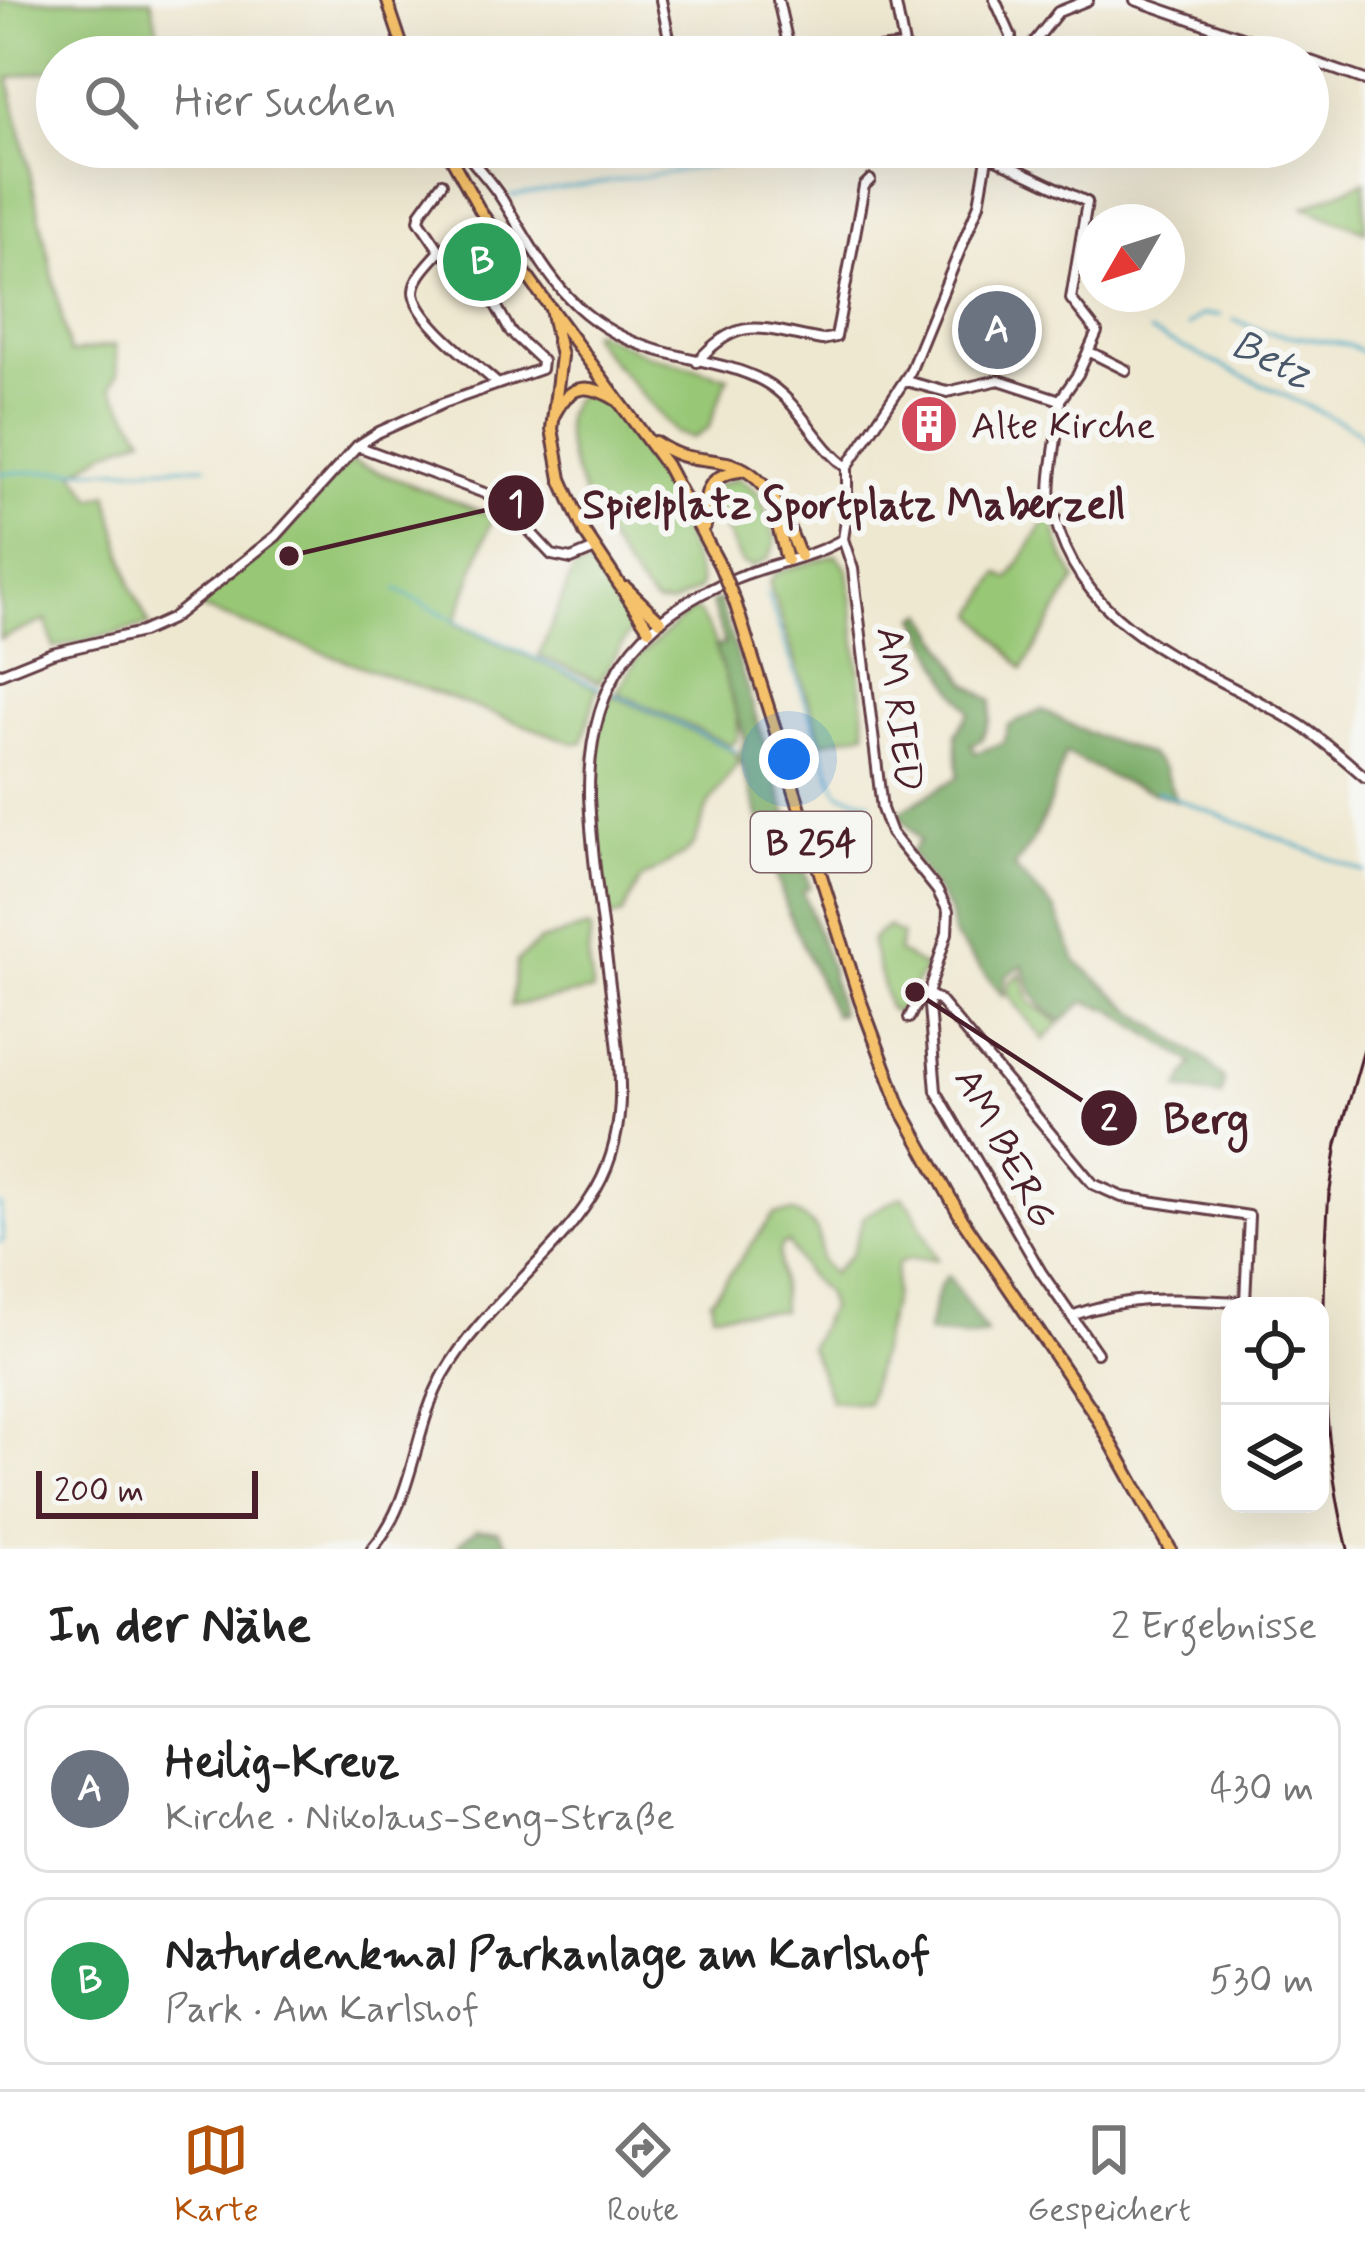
<!DOCTYPE html>
<html lang="de">
<head>
<meta charset="utf-8">
<style>
	:root { --surface:#fff; --page:#f2f2f2; --text:#222; --muted:#767676; --line:#e0e0e0; --accent:#b45309 }
	body { margin:0; font-family:Mynerve,sans-serif; background:var(--page); color:var(--text) }
	.controls { position:absolute; right:36px; bottom:36px; display:grid; overflow:hidden; border-radius:24px; box-shadow:0 12px 48px #0002 }
	.controls button { width:108px; height:108px; display:grid; place-items:center; padding:0; border:0; border-bottom:3px solid var(--line); background:var(--surface); color:var(--text); font:60px sans-serif }
	.compass { position:absolute; left:1077px; top:204px; width:108px; height:108px; border-radius:50%; background:var(--surface); box-shadow:0 12px 48px #0002; rotate:231deg }
	.scale { position:absolute; left:36px; bottom:30px; width:222px; box-sizing:border-box; padding-left:12px; border:6px solid #4a1f2b; border-top:0; font-size:33px; line-height:42px; white-space:nowrap; color:#4a1f2b; -webkit-text-stroke:9px #f6f6f2; paint-order:stroke }
	.you { position:absolute; left:789px; top:759px; width:42px; height:42px; margin:-30px; border:9px solid #fff; border-radius:50%; background:#1a73e8; box-shadow:0 0 0 18px #1a73e833 }
	.badge { display:grid; place-items:center; width:78px; height:78px; border-radius:50%; background:var(--accent); color:#fff; font-size:39px; font-weight:700 }
	.pin { position:absolute; translate:-50% -50%; border:6px solid #fff; box-shadow:0 3px 12px #0006 }
	.list { margin:0; padding:0; list-style:none }
	h2 { display:flex; justify-content:space-between; align-items:center; height:156px; margin:0; padding:0 48px; font-size:51px }
	h2 small { font-size:39px; font-weight:400; color:var(--muted) }
	.list li { display:grid; grid-template-columns:78px 1fr auto; gap:36px; align-items:center; box-sizing:border-box; height:168px; margin:0 24px 24px; padding:0 24px; border:3px solid var(--line); border-radius:24px }
	.list b { display:block; font-size:45px; white-space:nowrap }
	.list p { margin:0; font-size:39px; white-space:nowrap; color:var(--muted) }
	.list em { font-size:39px; font-style:normal; color:var(--muted) }
	.icon { flex:none; width:66px; height:66px; fill:none; stroke:currentColor; stroke-width:2; stroke-linecap:round; stroke-linejoin:round }
	.map { position:relative; flex:none; width:1365px; height:1549px; overflow:hidden }
	.search { position:absolute; background:var(--surface); box-shadow:0 12px 48px #0002; left:36px; right:36px; top:36px; height:132px; display:flex; align-items:center; gap:30px; box-sizing:border-box; padding:0 42px; border-radius:66px; color:var(--muted); font-size:45px }
	.sheet { height:540px; background:var(--surface) }
	nav { display:flex; justify-content:space-around; align-items:center; box-sizing:border-box; height:168px; border-top:3px solid var(--line); background:var(--surface); font-size:33px; color:var(--muted) }
	nav a { display:grid; justify-items:center; gap:6px }
	nav .on { color:var(--accent) }
	.map>svg:first-child { display:block }
	.green { fill:#98c776; stroke:#717350; stroke-width:3 }
	.forest { fill:#7aac67; stroke:#626649; stroke-width:3 }
	.lines { fill:none; stroke-linecap:round; stroke-linejoin:round }
	.stream { stroke:#46aac5; stroke-width:3 }
	.minor-casing { stroke:#633d44; stroke-width:14 }
	.major-casing { stroke:#633d44; stroke-width:15 }
	.highway-casing { stroke:#633d44; stroke-width:16 }
	.minor { stroke:#fff; stroke-width:8 }
	.major { stroke:#f5c16b; stroke-width:9 }
	.highway { stroke:#f5c16b; stroke-width:10 }
	.rail { stroke:#4a1f2b; stroke-width:3 }
	.highway-bridge-casing { stroke:#633d44; stroke-width:16; stroke-linecap:butt }
	.highway-bridge { stroke:#f5c16b; stroke-width:10 }
	.labels { text-anchor:middle; stroke-width:12; stroke-linejoin:round; paint-order:stroke }
	.shield { fill:#f6f6f2; stroke:#7e6067; stroke-width:3 }
	.shield-label { font-size:36px; font-weight:bold; fill:#4a1f2b }
	.poi-label { font-size:39px; fill:#4a1f2b; stroke:#f6f6f2; text-anchor:start }
	.street-label { font-size:39px; fill:#4a1f2b; stroke:#f6f6f2 }
	.water-label { font-size:42px; font-style:italic; fill:#485769; stroke:#f6f6f2 }
	.leader { fill:none; stroke:#4a1f2b; stroke-width:4.5 }
	.callout-dot { fill:#4a1f2b; stroke:#f6f6f2; stroke-width:4.5 }
	.mark-label { font-size:36px; text-anchor:middle; font-weight:bold; fill:#fff }
	.callout-label { font-size:42px; text-anchor:middle; font-weight:bold; fill:#4a1f2b; stroke:#f6f6f2; stroke-width:12; stroke-linejoin:round; paint-order:stroke }
</style>
</head>
<body>
<div class="map">
<svg width="1365" height="1549" viewBox="0 0 1365 1549">
	<rect width="100%" height="100%" fill="#f6f6f2"/>
	<filter id="ink" filterUnits="userSpaceOnUse"><feTurbulence type="fractalNoise" baseFrequency=".00833" numOctaves="2"/><feDisplacementMap in="SourceGraphic" scale="24" xChannelSelector="R" yChannelSelector="G"/><feConvolveMatrix kernelMatrix="1 2 1 2 8 2 1 2 1" color-interpolation-filters="sRGB"/></filter>
	<filter id="wash" filterUnits="userSpaceOnUse"><feTurbulence type="fractalNoise" baseFrequency=".004" numOctaves="4" result="noise"/><feDisplacementMap in="SourceGraphic" scale="48" xChannelSelector="R" yChannelSelector="G"/><feGaussianBlur stdDeviation="2.7" result="paint"/><feColorMatrix in="noise" values="0 0 0 0 0 0 0 0 0 0 0 0 0 0 0 0 0 1.4 0 .05"/><feComposite in="paint" operator="in"/></filter>
	<g filter="url(#wash)">
		<rect width="100%" height="100%" fill="#efe8d1"/>
		<path class="green" d="M 0,0 L 151,0 L 162,51 L 126,57 L 57,57 L 57,69 L 9,78 L 70,353 L 115,345 L 118,373 L 111,387 L 144,437 L 107,451 L 75,473 L 93,499 L 108,494 L 130,583 L 149,625 L 54,648 L 46,620 L 0,639 Z
			M 1365,181 L 1365,231 L 1304,207 Z
			M 467,230 L 481,231 L 511,274 L 493,292 L 447,250 Z
			M 594,331 L 647,355 L 728,377 L 708,429 L 693,438 L 676,433 L 595,342 L 590,333 Z
			M 584,393 C 634,402 688,537 700,583 L 699,589 L 672,604 L 657,604 C 624,578 524,417 584,393 Z
			M 349,461 L 493,516 L 455,623 L 597,688 L 583,742 L 574,743 L 194,606 L 282,536 Z
			M 739,478 L 759,493 L 776,540 L 769,558 L 752,567 L 742,563 L 711,500 L 717,485 Z
			M 1050,513 L 1064,558 L 1076,579 L 1023,669 L 976,614 L 999,573 L 1009,579 Z
			M 836,555 L 848,570 L 866,732 L 823,742 L 769,583 L 776,573 Z
			M 586,566 L 603,575 L 633,627 L 599,682 L 539,656 L 574,569 Z
			M 691,611 L 697,611 C 714,628 745,718 737,740 L 730,745 L 617,692 L 638,657 Z
			M 612,695 L 728,748 L 734,752 L 738,763 L 708,805 L 695,843 L 686,853 L 641,879 L 622,915 L 610,918 L 605,908 C 597,849 575,746 612,695 Z
			M 888,926 L 902,935 L 898,952 L 926,968 L 896,1013 L 889,1009 L 872,945 L 872,939 Z
			M 588,927 L 591,930 L 588,955 L 593,991 L 511,1006 L 517,961 L 540,941 Z
			M 1021,973 L 1030,1002 L 1060,1023 L 1044,1040 L 1007,994 L 1010,982 Z
			M 902,1196 L 912,1207 L 937,1259 L 907,1259 L 897,1264 L 894,1295 L 867,1403 L 831,1400 L 810,1347 L 830,1306 L 825,1293 L 806,1273 L 788,1243 L 782,1244 L 779,1252 L 782,1311 L 713,1313 L 711,1300 L 774,1214 L 794,1212 C 820,1230 820,1227 820,1259 L 832,1274 L 852,1253 L 864,1216 Z"/>
		<path class="forest" d="M 719,600 L 810,887 L 803,891 L 830,967 L 840,1014 L 834,1015 L 789,915 L 739,755 L 745,739 L 715,647 L 725,644 L 711,603 Z
			M 925,613 L 968,684 L 992,701 L 990,721 L 981,740 L 971,744 L 976,753 L 1003,743 L 1008,726 L 1042,710 L 1086,732 L 1150,755 L 1164,769 L 1176,800 L 1122,782 L 1065,753 C 1053,796 1043,832 1014,867 L 1056,911 L 1076,961 L 1134,1011 L 1209,1063 L 1224,1080 L 1221,1096 L 1179,1089 L 1193,1063 L 1110,1009 L 1084,1002 L 1063,1021 C 1036,1007 1031,993 1023,965 L 1006,976 L 1003,996 L 953,935 L 949,911 L 911,852 L 920,840 L 898,813 L 958,777 L 956,733 L 970,712 L 949,682 L 917,617 Z
			M 948,1275 L 986,1332 L 986,1334 L 971,1337 L 927,1333 L 939,1287 Z
			M 477,1529 L 498,1530 L 510,1549 L 458,1549 L 459,1543 Z"/>
		<g class="lines">
			<path class="stream" d="M 511,196 L 720,165 L 756,163 L 809,147
				M 1234,320 L 1267,332 L 1349,345 L 1365,354
				M 1188,326 L 1201,315 L 1220,315
				M 1150,332 L 1356,429 L 1365,442
				M 0,473 L 206,466
				M 396,589 L 461,624 L 600,688
				M 767,593 L 836,788 L 841,794 L 870,801
				M 613,693 L 736,751
				M 1157,791 L 1365,872
				M 0,1204 L 3,1240 L 0,1242"/>
		</g>
	</g>
	<g filter="url(#ink)">
		<g class="lines">
			<g class="minor-casing">
				<path id="minor" d="M 661,0 L 673,57
					M 778,0 L 791,57
					M 895,0 L 904,45
					M 995,0 L 1011,36 L 1012,56
					M 1135,0 L 1299,57
					M 1012,55 L 1028,50 L 1058,12 L 1088,0
					M 809,57 L 904,46 L 918,57
					M 1308,60 L 1365,80
					M 462,147 C 474,165 490,180 502,199 C 544,266 566,319 647,347 C 684,360 728,362 763,381 C 799,400 814,443 847,467
					M 989,147 L 979,204 L 910,372 L 847,467 L 847,513 L 843,539 L 853,569 L 882,809 L 891,833 L 937,890 L 948,911 L 947,933 L 928,994 L 936,1091 L 1041,1272 L 1097,1353
					M 989,156 L 1087,202 L 1071,299 L 1097,332 L 1078,374 L 1060,400
					M 442,183 L 421,212 L 419,220 L 440,251 C 431,262 415,276 414,291 C 414,319 477,365 498,384
					M 1090,352 L 1126,370
					M 697,362 C 740,312 764,330 822,340 L 836,337 L 864,186 L 870,180
					M 906,381 L 947,392 L 999,380 L 1060,400
					M 1060,400 C 1060,427 1047,480 1051,500 C 1075,636 1200,662 1300,725 C 1323,740 1344,759 1365,777
					M 357,446 L 487,494 L 510,510 L 552,555 L 571,559 L 595,549
					M 0,674 L 52,653 L 142,632 L 171,619 L 276,536 L 357,446 L 379,432 L 444,403 L 541,369 L 542,361 L 510,331 L 487,289 L 440,251
					M 928,994 L 939,1000 L 1093,1184 L 1122,1197 L 1249,1216 L 1245,1302 C 1179,1300 1134,1293 1071,1316
					M 909,1018 L 921,995 L 928,994
					M 372,1549 C 416,1498 412,1430 444,1374 C 482,1308 549,1262 590,1199 C 636,1131 618,1053 609,977 C 601,917 592,857 589,796 C 588,685 634,618 738,577 C 772,563 812,558 843,539"/>
			</g>
			<g class="major-casing">
				<path id="major" d="M 387,0 L 406,57
					M 445,147 L 481,212 L 551,309"/>
			</g>
			<g class="highway-casing">
				<path id="highway" d="M 551,309 L 561,356 L 552,429 L 561,479 L 585,533 L 649,629
					M 553,312 L 666,465 L 720,566
					M 555,413 C 571,383 589,383 617,400
					M 655,442 C 684,462 695,456 727,463 C 769,472 786,520 800,556
					M 771,499 L 787,560
					M 705,526 C 703,495 706,475 740,471
					M 626,588 L 660,621
					M 735,602 L 860,1000 L 900,1107 L 962,1219 L 1096,1416 L 1170,1549"/>
			</g>
			<use href="#minor" class="minor"/>
			<use href="#major" class="major"/>
			<use href="#highway" class="highway"/>
			<path class="rail" d="M 1329,1191 C 1321,1308 1319,1435 1348,1549
				M 1328,1204 L 1337,1144 L 1365,1046"/>
			<g class="highway-bridge-casing">
				<path id="highway-bridge" d="M 720,566 L 735,602"/>
			</g>
			<use href="#highway-bridge" class="highway-bridge"/>
		</g>
	</g>
	<defs>
		<g id="building-disc" transform="scale(3)"><circle r="9.5" fill="#d1495b" stroke="#f6f6f2"/><path d="M-4-6H4V6H1V3H-1V6H-4ZM-2.5-4.3h1.7v1.8h-1.7ZM.8-4.3h1.7v1.8H.8ZM-2.5-1h1.7V.8h-1.7ZM.8-1h1.7V.8H.8Z" fill="#fff"/></g>
	</defs>
	<g fill-rule="evenodd">
		<use href="#building-disc" x="929" y="424"/>
	</g>
	<g class="labels">
		<rect class="shield" x="751" y="812" width="120" height="60" rx="9"/>
		<g class="shield-label">
			<text x="811" y="855">B 254</text>
		</g>
		<g class="poi-label">
			<text x="971" y="438">Alte Kirche</text>
		</g>
		<g class="street-label">
			<text transform="translate(901 709) rotate(83)" y="14">AM RIED</text>
			<text transform="translate(1007 1147) rotate(62)" y="14">AM BERG</text>
		</g>
		<g class="water-label">
			<text transform="translate(1273 357) rotate(25)" y="15">Betz</text>
		</g>
	</g>
	<path class="leader" d="M289 556L516 503M915 992L1109 1118"/>
	<g class="callout-dot">
		<circle cx="289" cy="556" r="12"/>
		<circle cx="915" cy="992" r="12"/>
		<circle cx="516" cy="503" r="30"/>
		<circle cx="1109" cy="1118" r="30"/>
	</g>
	<g class="mark-label">
		<text x="516" y="515">1</text>
		<text x="1109" y="1130">2</text>
	</g>
	<g class="callout-label">
		<text x="854" y="518">Spielplatz Sportplatz Maberzell</text>
		<text x="1206" y="1133">Berg</text>
	</g>
</svg>
<div class="controls">
<button><svg class="icon" aria-label="locate" viewBox="0 0 24 24"><circle cx="12" cy="12" r="6"/><path d="M12 2v4M12 18v4M2 12h4M18 12h4"/></svg></button>
<button><svg class="icon" aria-label="layers" viewBox="0 0 24 24"><path d="M12 4l9 5-9 5-9-5zM3 14l9 5 9-5"/></svg></button>
</div>
<svg class="compass" viewBox="-18 -18 36 36"><path d="M0-13l5 13h-10z" fill="#e53935"/><path d="M0 13l5-13h-10z" fill="#767676"/></svg>
<div class="scale">200 m</div>
<div class="you"></div>
<div class="pin badge" style="left:997px;top:330px;background:#6b7280">A</div>
<div class="pin badge" style="left:482px;top:262px;background:#2e9e5b">B</div>
<div class="search"><svg class="icon" aria-label="search" viewBox="0 0 24 24"><circle cx="10" cy="10" r="6"/><path d="M15 15l6 6"/></svg>Hier suchen</div>
</div>
<section class="sheet">
<h2>In der Nähe<small>2 Ergebnisse</small></h2>
<ul class="list">
<li><span class="badge" style="background:#6b7280">A</span><div><b>Heilig-Kreuz</b><p>Kirche · Nikolaus-Seng-Straße</p></div><em>430 m</em></li>
<li><span class="badge" style="background:#2e9e5b">B</span><div><b>Naturdenkmal Parkanlage am Karlshof</b><p>Park · Am Karlshof</p></div><em>530 m</em></li>
</ul>
</section>
<nav>
<a class="on"><svg class="icon" aria-label="map" viewBox="0 0 24 24"><path d="M3 6l6-2 6 2 6-2v14l-6 2-6-2-6 2zM9 4v14M15 6v14"/></svg>Karte</a>
<a><svg class="icon" aria-label="directions" viewBox="0 0 24 24"><path d="M12 3l9 9-9 9-9-9zM9 14v-3h6M13 9l2 2-2 2"/></svg>Route</a>
<a><svg class="icon" aria-label="saved" viewBox="0 0 24 24"><path d="M7 4h10v16l-5-4-5 4z"/></svg>Gespeichert</a>
</nav>
</body>
</html>
